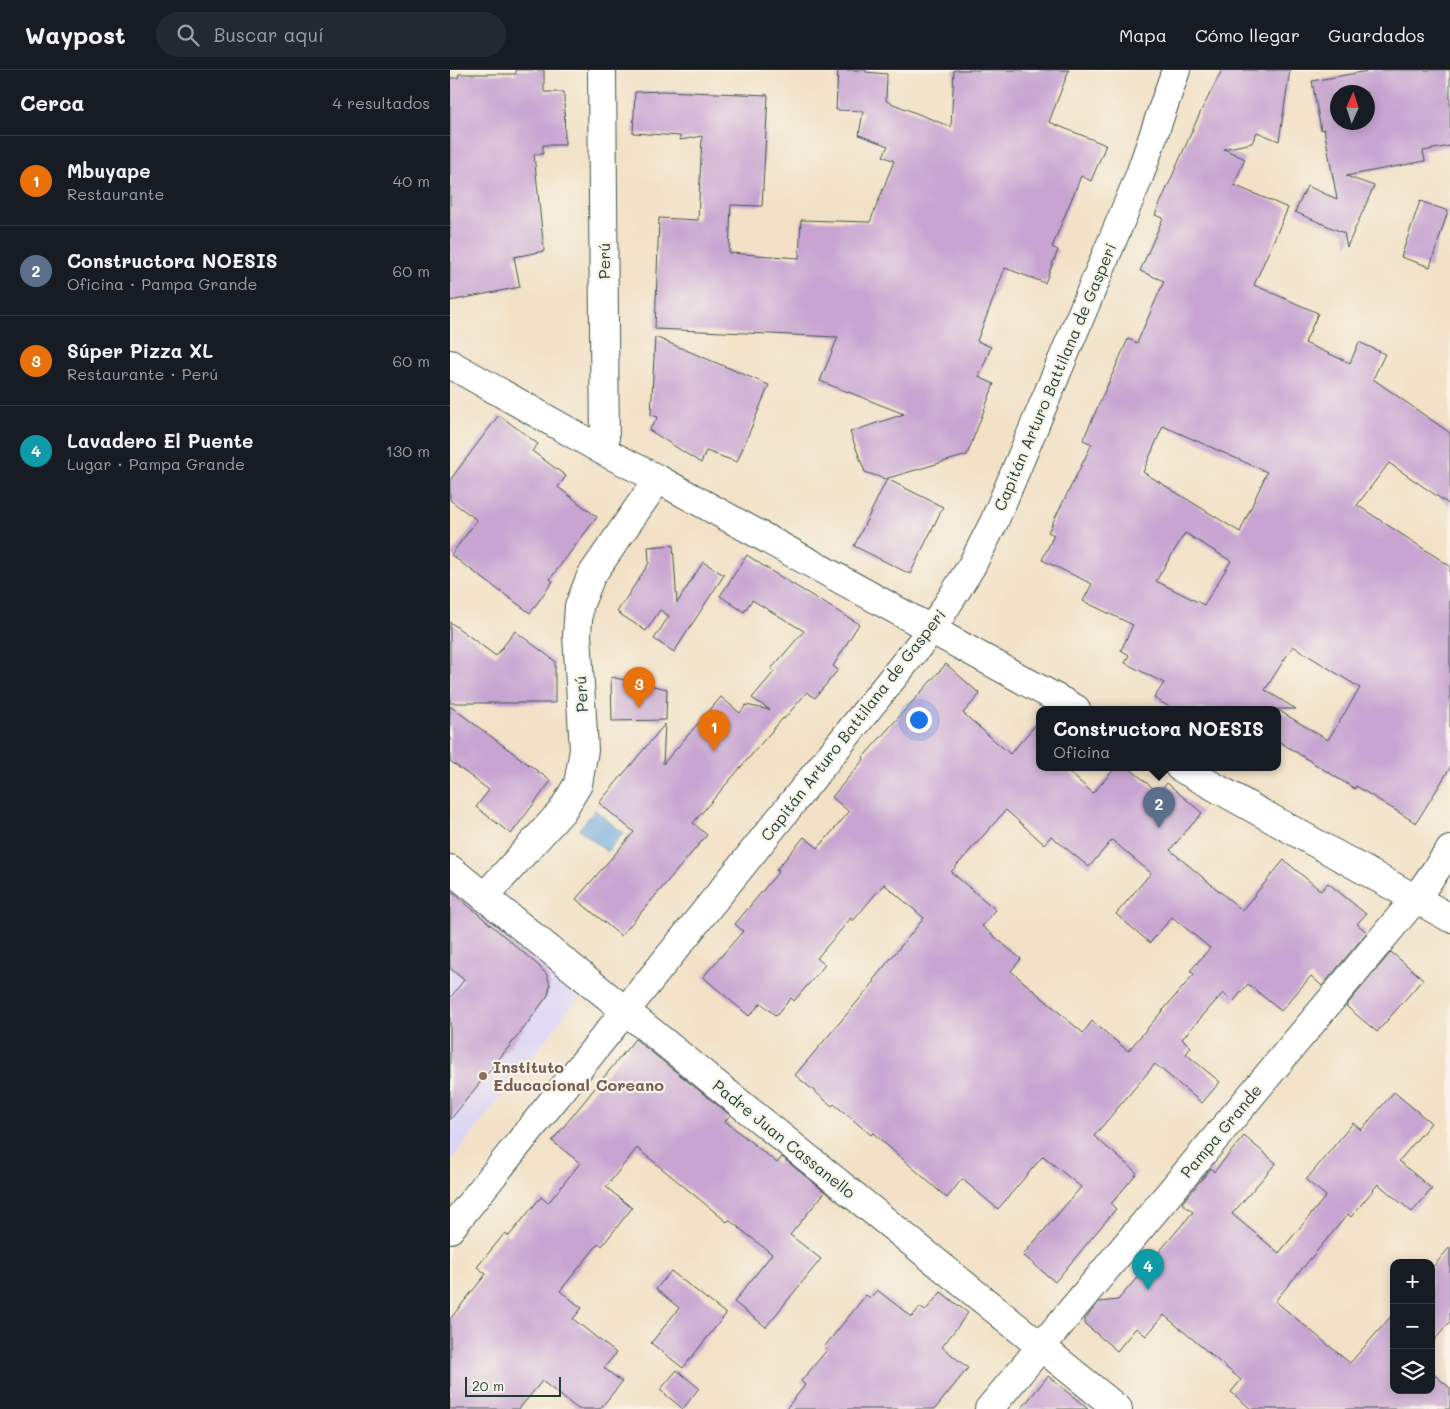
<!DOCTYPE html>
<html lang="es">
<head>
<meta charset="utf-8">
<style>
	:root { --surface:#171b24; --page:#242831; --text:#f1f3f6; --muted:#9ea1a6; --line:#363941; --accent:#d690ce }
	body { margin:0; font-family:Mali,sans-serif; background:var(--page); color:var(--text) }
	.controls { position:absolute; right:15px; bottom:15px; display:grid; overflow:hidden; border-radius:10px; box-shadow:0 2px 12px #0003 }
	.controls button { width:45px; height:45px; display:grid; place-items:center; padding:0; border:0; border-bottom:1px solid var(--line); background:var(--surface); color:var(--text); font:25px sans-serif }
	.compass { position:absolute; left:880px; top:15px; width:45px; height:45px; border-radius:50%; background:var(--surface); box-shadow:0 2px 12px #0003; rotate:3deg }
	.scale { position:absolute; left:15px; bottom:12px; width:96px; box-sizing:border-box; padding-left:5px; border:2px solid #1f3d34; border-top:0; font-size:14px; line-height:18px; white-space:nowrap; color:#1f3d34; -webkit-text-stroke:4px #f7f3e8; paint-order:stroke }
	.you { position:absolute; left:468px; top:649px; width:18px; height:18px; margin:-12px; border:4px solid #fff; border-radius:50%; background:#1a73e8; box-shadow:0 0 0 8px #1a73e833 }
	.badge { display:grid; place-items:center; width:32px; height:32px; border-radius:50%; background:var(--accent); color:#fff; font-size:16px; font-weight:700 }
	.pin { position:absolute; translate:-50% -41px; filter:drop-shadow(0 1px 2px #0008) }
	.pin::after { content:''; position:absolute; top:26px; width:18px; height:15px; background:inherit; clip-path:polygon(0 0,100% 0,50% 100%) }
	.popup { position:absolute; left:586px; top:636px; width:245px; height:65px; box-sizing:border-box; display:grid; place-content:center; border-radius:10px; background:var(--surface); filter:drop-shadow(0 1px 4px #0005); font-size:16px; white-space:nowrap; color:var(--muted) }
	.popup b { font-size:19px; color:var(--text) }
	.popup::after { content:''; position:absolute; left:50%; top:100%; margin-left:-10px; border:10px solid transparent; border-top-color:var(--surface) }
	.list { margin:0; padding:0; list-style:none }
	h2 { display:flex; justify-content:space-between; align-items:center; height:65px; margin:0; padding:0 20px; font-size:21px }
	h2 small { font-size:16px; font-weight:400; color:var(--muted) }
	.list li { display:grid; grid-template-columns:32px 1fr auto; gap:15px; align-items:center; box-sizing:border-box; height:90px; padding:0 20px; border-top:1px solid var(--line) }
	.list b { display:block; font-size:19px; white-space:nowrap }
	.list p { margin:0; font-size:16px; white-space:nowrap; color:var(--muted) }
	.list em { font-size:16px; font-style:normal; color:var(--muted) }
	.icon { flex:none; width:28px; height:28px; fill:none; stroke:currentColor; stroke-width:2; stroke-linecap:round; stroke-linejoin:round }
	.map { position:relative; flex:none; width:1000px; height:1339px; overflow:hidden }
	header { display:flex; align-items:center; gap:30px; box-sizing:border-box; height:70px; padding:0 25px; background:var(--surface); border-bottom:1px solid var(--line) }
	header strong { font-size:24px }
	nav { display:flex; gap:28px; margin-inline-start:auto; font-size:18px }
	.search { width:350px; height:45px; background:var(--page); display:flex; align-items:center; gap:12px; box-sizing:border-box; padding:0 18px; border-radius:28px; color:var(--muted); font-size:19px }
	main { display:flex }
	aside { flex:1; background:var(--surface) }
	.map>svg:first-child { display:block }
	.built { fill:#dcd6f6 }
	.water { fill:#69a5da; stroke:#447187 }
	.building { fill:#c7a4d1; fill-rule:evenodd }
	.lines { fill:none; stroke-linecap:round; stroke-linejoin:round }
	.street-casing { stroke:#3f564a; stroke-width:30 }
	.secondary-casing { stroke:#3f564a; stroke-width:30 }
	.street { stroke:#fff; stroke-width:28 }
	.secondary { stroke:#fff; stroke-width:28 }
	.education-dot { fill:#8d6e63; stroke:#f7f3e8; stroke-width:2 }
	.labels { text-anchor:middle; stroke-width:4.5; stroke-linejoin:round; paint-order:stroke }
	.street-label { font-size:16px; fill:#1f3d34; stroke:#f7f3e8 }
	.education-label { font-size:16px; font-weight:bold; fill:#785e54; stroke:#f7f3e8; text-anchor:start }
</style>
</head>
<body>
<header>
<strong>Waypost</strong>
<div class="search"><svg class="icon" aria-label="search" viewBox="0 0 24 24"><circle cx="10" cy="10" r="6"/><path d="M15 15l6 6"/></svg>Buscar aquí</div>
<nav><a>Mapa</a><a>Cómo llegar</a><a>Guardados</a></nav>
</header>
<main>
<aside>
<h2>Cerca<small>4 resultados</small></h2>
<ul class="list">
<li><span class="badge" style="background:#e8710a">1</span><div><b>Mbuyape</b><p>Restaurante</p></div><em>40 m</em></li>
<li><span class="badge" style="background:#5c6f8a">2</span><div><b>Constructora NOESIS</b><p>Oficina · Pampa Grande</p></div><em>60 m</em></li>
<li><span class="badge" style="background:#e8710a">3</span><div><b>Súper Pizza XL</b><p>Restaurante · Perú</p></div><em>60 m</em></li>
<li><span class="badge" style="background:#0f9aa8">4</span><div><b>Lavadero El Puente</b><p>Lugar · Pampa Grande</p></div><em>130 m</em></li>
</ul>
</aside>
<div class="map">
<svg width="1000" height="1339" viewBox="0 0 1000 1339">
	<rect width="100%" height="100%" fill="#f7f3e8"/>
	<filter id="ink" filterUnits="userSpaceOnUse"><feTurbulence type="fractalNoise" baseFrequency=".02" numOctaves="2"/><feDisplacementMap in="SourceGraphic" scale="10" xChannelSelector="R" yChannelSelector="G"/><feConvolveMatrix kernelMatrix="1 2 1 2 8 2 1 2 1" color-interpolation-filters="sRGB"/></filter>
	<filter id="wash" filterUnits="userSpaceOnUse"><feTurbulence type="fractalNoise" baseFrequency=".0096" numOctaves="4" result="noise"/><feDisplacementMap in="SourceGraphic" scale="20" xChannelSelector="R" yChannelSelector="G"/><feGaussianBlur stdDeviation="1.12" result="paint"/><feColorMatrix in="noise" values="0 0 0 0 0 0 0 0 0 0 0 0 0 0 0 0 0 1.4 0 .05"/><feComposite in="paint" operator="in"/></filter>
	<g filter="url(#wash)">
		<rect width="100%" height="100%" fill="#f2e1c6"/>
		<path class="built" d="M 0,814 L 134,921 L 0,1092 Z"/>
		<path class="water" d="M 145,740 L 173,763 L 157,782 L 129,759 Z"/>
		<g id="blocks">
			<path class="building" d="M 66,0 L 94,0 L 94,22 L 114,22 L 115,75 L 93,75 L 93,84 L 84,84 L 94,181 L 64,187 L 70,217 L 0,231 L 0,8 L 8,8 L 9,4 L 66,4 Z
				M 388,0 L 416,0 L 416,2 L 437,4 L 436,31 L 501,57 L 504,0 L 619,0 L 599,52 L 656,75 L 641,111 L 631,106 L 602,177 L 608,180 L 595,213 L 555,198 L 527,271 L 541,277 L 529,307 L 544,314 L 517,385 L 435,409 L 415,402 L 400,362 L 454,344 L 370,311 L 388,267 L 205,259 L 209,148 L 248,150 L 252,66 L 230,70 L 230,66 L 183,63 L 185,22 L 214,21 L 318,25 L 312,136 L 281,135 L 279,183 L 349,188 L 351,150 L 420,152 L 444,91 L 433,86 L 438,76 L 409,65 L 413,41 L 386,40 Z
				M 772,0 L 840,0 L 829,71 L 807,62 L 802,73 L 774,79 L 795,89 L 784,115 L 838,138 L 804,215 L 868,243 L 855,273 L 900,293 L 909,272 L 935,284 L 923,309 L 1000,363 L 1000,435 L 939,393 L 907,435 L 1000,496 L 1000,698 L 966,753 L 906,716 L 905,719 L 828,671 L 828,640 L 878,670 L 910,618 L 843,576 L 815,620 L 846,639 L 723,639 L 704,628 L 714,613 L 675,593 L 679,585 L 671,580 L 683,555 L 633,531 L 642,514 L 592,490 L 604,465 L 598,462 L 642,374 L 633,370 L 678,269 L 687,273 L 714,211 L 690,201 L 713,148 L 705,145 L 750,43 ZM 713,356 L 817,402 L 790,462 L 693,402 ZM 735,463 L 781,491 L 754,535 L 706,511 Z
				M 923,0 L 1000,0 L 1000,76 L 973,81 L 975,91 L 896,106 L 924,116 L 897,177 L 894,163 L 845,142 L 857,116 L 887,129 L 874,59 L 871,60 L 862,11 ZM 888,22 L 918,22 L 918,52 L 888,52 Z
				M 970,131 L 998,141 L 980,197 L 951,187 Z
				M 205,267 L 319,315 L 287,392 L 256,381 L 251,393 L 199,360 L 208,347 L 201,345 Z
				M 49,345 L 88,374 L 82,381 L 116,406 L 108,417 L 147,447 L 100,509 L 103,511 L 80,543 L 1,485 L 27,450 L 0,430 L 0,410 Z
				M 437,409 L 493,437 L 460,504 L 404,476 Z
				M 223,475 L 227,533 L 253,492 L 274,505 L 224,582 L 204,569 L 219,546 L 210,540 L 196,561 L 167,542 L 199,493 L 198,477 Z
				M 297,485 L 321,501 L 409,554 L 383,596 L 388,600 L 365,628 L 357,622 L 334,649 L 333,648 L 243,753 L 257,765 L 171,866 L 126,829 L 184,762 L 149,733 L 215,654 L 213,694 L 271,627 L 290,643 L 296,635 L 320,640 L 302,628 L 324,602 L 321,599 L 354,561 L 302,530 L 294,542 L 270,526 Z
				M 0,552 L 46,586 L 65,561 L 105,591 L 105,633 L 0,633 Z
				M 496,594 L 530,624 L 513,643 L 560,684 L 590,650 L 590,697 L 613,697 L 643,723 L 666,697 L 678,697 L 709,723 L 717,713 L 752,743 L 720,780 L 792,840 L 834,790 L 871,821 L 878,813 L 916,844 L 907,854 L 917,862 L 872,916 L 861,906 L 831,941 L 798,914 L 783,932 L 773,923 L 732,969 L 741,977 L 736,984 L 770,1012 L 752,1033 L 705,994 L 644,1066 L 687,1103 L 661,1134 L 666,1139 L 605,1212 L 573,1185 L 631,1117 L 593,1086 L 548,1139 L 512,1109 L 497,1128 L 423,1063 L 421,1065 L 384,1034 L 382,1036 L 345,1005 L 425,911 L 423,910 L 474,848 L 434,814 L 403,851 L 401,848 L 367,888 L 375,895 L 344,931 L 341,928 L 326,946 L 311,933 L 299,946 L 253,907 L 293,861 L 285,854 L 329,801 L 326,800 L 354,767 L 368,778 L 399,742 L 382,727 L 414,689 L 413,687 ZM 556,740 L 594,774 L 601,766 L 639,797 L 662,770 L 701,803 L 666,844 L 700,873 L 722,847 L 760,878 L 740,901 L 744,904 L 678,981 L 642,951 L 633,963 L 561,901 L 571,889 L 532,856 L 546,840 L 501,802 Z
				M 161,607 L 217,619 L 216,650 L 162,651 Z
				M 0,636 L 101,711 L 61,764 L 26,737 L 39,720 L 0,691 Z
				M 0,820 L 89,896 L 97,905 L 100,915 L 98,925 L 74,958 L 0,1050 L 0,928 L 14,910 L 0,898 Z
				M 941,882 L 973,909 L 927,962 L 896,936 Z
				M 185,969 L 280,1045 L 275,1051 L 327,1093 L 332,1087 L 375,1122 L 340,1165 L 371,1189 L 316,1257 L 284,1232 L 322,1184 L 279,1150 L 277,1152 L 187,1078 L 156,1117 L 182,1138 L 152,1176 L 149,1173 L 110,1221 L 132,1238 L 123,1249 L 166,1283 L 154,1298 L 172,1312 L 150,1339 L 128,1339 L 92,1311 L 69,1339 L 0,1339 L 0,1249 L 36,1204 L 27,1197 L 55,1163 L 59,1166 L 91,1127 L 98,1133 L 130,1093 L 102,1071 Z
				M 944,1022 L 981,1053 L 949,1091 L 982,1119 L 962,1142 L 928,1114 L 901,1147 L 898,1144 L 825,1231 L 900,1293 L 944,1243 L 944,1320 L 981,1320 L 981,1302 L 1000,1318 L 1000,1339 L 801,1339 L 781,1322 L 791,1310 L 714,1245 L 696,1266 L 686,1258 L 667,1281 L 635,1254 L 635,1249 L 649,1232 L 668,1230 L 743,1142 L 732,1133 L 761,1098 L 764,1102 L 794,1066 L 826,1093 L 782,1144 L 829,1183 L 876,1126 L 856,1110 L 903,1053 L 911,1060 Z
				M 1000,1177 L 1000,1252 L 981,1274 L 981,1199 Z
				M 221,1201 L 276,1244 L 233,1298 L 201,1273 L 229,1238 L 206,1219 Z
				M 427,1220 L 462,1247 L 470,1237 L 475,1241 L 491,1222 L 518,1243 L 492,1277 L 518,1298 L 485,1339 L 336,1339 L 355,1315 L 351,1311 L 377,1280 L 374,1277 L 416,1225 L 420,1228 Z
				M 227,1300 L 249,1318 L 233,1339 L 210,1320 Z
				M 598,1306 L 638,1339 L 571,1339 Z"/>
		</g>
	</g>
	<g filter="url(#ink)">
		<use href="#blocks" fill-opacity="0" stroke="#3f564a" stroke-width="1"/>
		<g class="lines">
			<g class="street-casing">
				<path id="street" d="M 34,827 L 112,741 L 128,714 L 134,680 L 127,565 L 129,536 L 141,506 L 208,409
					M 0,1159 L 482,559 L 521,497 L 544,452 L 689,107 L 726,0
					M 539,1339 L 966,828 L 1000,780"/>
			</g>
			<g class="secondary-casing">
				<path id="secondary" d="M 152,0 L 155,382
					M 0,294 L 155,382 L 208,409 L 626,639
					M 729,697 L 1000,848
					M 0,799 L 668,1339"/>
			</g>
			<use href="#street" class="street"/>
			<use href="#secondary" class="secondary"/>
		</g>
	</g>
	<circle class="education-dot" cx="33" cy="1006" r="5"/>
	<g class="labels">
		<g class="street-label">
			<text transform="translate(154 191) rotate(-90)" y="6">Perú</text>
			<text transform="translate(605 307) rotate(-67)" y="6">Capitán Arturo Battilana de Gasperi</text>
			<text transform="translate(131 624) rotate(-93)" y="6">Perú</text>
			<text transform="translate(403 655) rotate(-52)" y="6">Capitán Arturo Battilana de Gasperi</text>
			<text transform="translate(771 1061) rotate(-50)" y="6">Pampa Grande</text>
			<text transform="translate(334 1069) rotate(39)" y="6">Padre Juan Cassanello</text>
		</g>
		<g class="education-label">
			<text x="43" y="1003">Instituto<tspan x="43" dy="18">Educacional Coreano</tspan></text>
		</g>
	</g>
</svg>
<div class="controls">
<button>+</button>
<button>−</button>
<button><svg class="icon" aria-label="layers" viewBox="0 0 24 24"><path d="M12 4l9 5-9 5-9-5zM3 14l9 5 9-5"/></svg></button>
</div>
<svg class="compass" viewBox="-18 -18 36 36"><path d="M0-13l5 13h-10z" fill="#e53935"/><path d="M0 13l5-13h-10z" fill="#9ea1a6"/></svg>
<div class="scale">20 m</div>
<div class="you"></div>
<div class="pin badge" style="left:264px;top:681px;background:#e8710a">1</div>
<div class="pin badge" style="left:709px;top:758px;background:#5c6f8a">2</div>
<div class="popup"><b>Constructora NOESIS</b>Oficina</div>
<div class="pin badge" style="left:189px;top:638px;background:#e8710a">3</div>
<div class="pin badge" style="left:698px;top:1220px;background:#0f9aa8">4</div>
</div>
</main>
</body>
</html>
